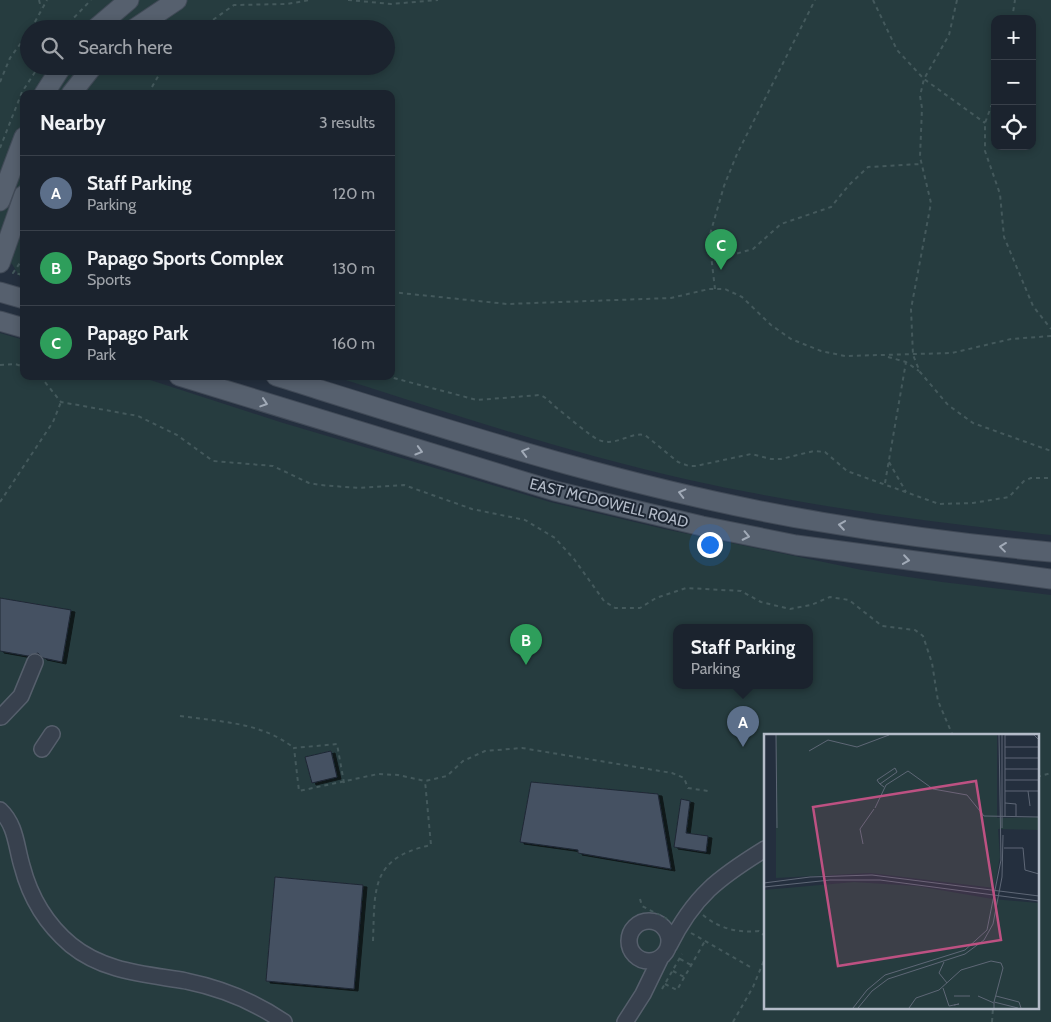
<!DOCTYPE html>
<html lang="en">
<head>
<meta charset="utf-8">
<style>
	:root { --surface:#1b232e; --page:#282f3a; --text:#f1f3f6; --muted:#a0a4aa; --line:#39404a; --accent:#8ab4f8 }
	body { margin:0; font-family:Cabin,sans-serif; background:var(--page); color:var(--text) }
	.controls { position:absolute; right:15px; top:15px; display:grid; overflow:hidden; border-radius:10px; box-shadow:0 2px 8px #0003 }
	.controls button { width:45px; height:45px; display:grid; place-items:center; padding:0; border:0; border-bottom:1px solid var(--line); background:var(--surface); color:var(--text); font:25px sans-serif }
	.you { position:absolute; left:709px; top:544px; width:18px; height:18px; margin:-12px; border:4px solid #fff; border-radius:50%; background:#1a73e8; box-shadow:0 0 0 8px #1a73e833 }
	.badge { display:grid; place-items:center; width:32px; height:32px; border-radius:50%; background:var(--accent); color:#fff; font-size:16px; font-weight:700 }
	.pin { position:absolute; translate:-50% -41px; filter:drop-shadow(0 1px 2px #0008) }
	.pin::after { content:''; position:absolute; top:26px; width:18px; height:15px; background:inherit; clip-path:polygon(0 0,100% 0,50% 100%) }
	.popup { position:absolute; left:673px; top:624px; width:140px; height:65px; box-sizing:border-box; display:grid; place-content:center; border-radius:10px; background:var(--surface); filter:drop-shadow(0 1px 4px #0005); font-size:16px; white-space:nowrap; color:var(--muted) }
	.popup b { font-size:19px; color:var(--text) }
	.popup::after { content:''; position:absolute; left:50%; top:100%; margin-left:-10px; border:10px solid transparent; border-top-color:var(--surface) }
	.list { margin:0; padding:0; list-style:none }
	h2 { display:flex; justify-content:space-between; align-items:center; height:65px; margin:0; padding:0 20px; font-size:21px }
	h2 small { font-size:16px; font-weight:400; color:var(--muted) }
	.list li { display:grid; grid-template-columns:32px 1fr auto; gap:15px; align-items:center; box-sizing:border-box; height:75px; padding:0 20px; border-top:1px solid var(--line) }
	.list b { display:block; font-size:19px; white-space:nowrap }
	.list p { margin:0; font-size:16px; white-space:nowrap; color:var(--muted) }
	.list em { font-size:16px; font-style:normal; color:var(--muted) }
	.icon { flex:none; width:28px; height:28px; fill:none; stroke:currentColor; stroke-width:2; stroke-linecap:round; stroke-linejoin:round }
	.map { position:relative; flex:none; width:1051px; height:1022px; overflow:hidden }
	.search { position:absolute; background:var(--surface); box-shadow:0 2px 8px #0003; left:20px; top:20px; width:375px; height:55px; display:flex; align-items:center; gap:12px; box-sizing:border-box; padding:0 18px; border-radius:28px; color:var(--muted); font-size:19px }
	.panel { position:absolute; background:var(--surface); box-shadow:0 2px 8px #0003; left:20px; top:90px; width:375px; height:290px; border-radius:10px }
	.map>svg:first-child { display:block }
	.green { fill:#263c3f; fill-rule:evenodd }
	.building { fill:#455162; stroke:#1f2835; filter:url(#shadow) }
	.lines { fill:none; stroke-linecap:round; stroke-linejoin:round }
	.minor-casing { stroke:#565f6c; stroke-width:18 }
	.major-casing { stroke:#414a57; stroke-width:21 }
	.path { stroke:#44595c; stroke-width:2; stroke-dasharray:4 4; stroke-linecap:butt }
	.minor { stroke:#38414e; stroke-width:15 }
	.major { stroke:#56606e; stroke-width:19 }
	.oneway { stroke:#a1aab7 }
	.labels { text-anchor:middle; stroke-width:4; stroke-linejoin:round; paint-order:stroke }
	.street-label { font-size:15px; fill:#b4bcc9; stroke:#1d2633 }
	.inset-road { fill:none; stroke:#5e6776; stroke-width:1 }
	.view { fill:#bd5182; fill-opacity:0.15; stroke:#bd5182; stroke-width:2.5 }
	.inset-edge { fill:none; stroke:#b4bcc9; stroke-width:2.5 }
</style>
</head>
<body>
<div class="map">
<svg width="1051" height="1022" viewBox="0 0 1051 1022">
	<defs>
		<filter id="shadow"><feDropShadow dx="4" dy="2" stdDeviation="0" flood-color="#0009"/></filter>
	</defs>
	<rect width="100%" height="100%" fill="#242f3e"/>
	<path class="green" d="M 0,0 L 1051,0 L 1051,535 C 928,522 806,506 685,479 C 566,452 449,413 333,376 L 391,376 L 391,94 L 24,94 L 24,278 L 20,277 L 12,264 L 0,262 ZM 995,19 L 1032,19 L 1032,146 L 995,146 ZM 29,29 L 386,29 L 386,66 L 29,66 Z
		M 0,333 L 24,340 L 24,376 L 138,376 L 280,422 L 550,502 L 664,529 L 862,570 L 942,582 L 1051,595 L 1051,1022 L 0,1022 ZM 677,628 L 809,628 L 809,686 L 677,686 ZM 765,736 L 1037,736 L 1037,1008 L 765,1008 Z"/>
	<path class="building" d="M 0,598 L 71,610 L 62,662 L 43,658 L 38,653 L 28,656 L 0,651 Z
		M 331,751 L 337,777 L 312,783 L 305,757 Z
		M 531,782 L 658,794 L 671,869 L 578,853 L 578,850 L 520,842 Z
		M 681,799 L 690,801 L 686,833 L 708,836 L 706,852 L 674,847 Z
		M 275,877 L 363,885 L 354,989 L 266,981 Z"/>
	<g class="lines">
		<g class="minor-casing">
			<path id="minor" d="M 1,717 L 21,696 L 35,662
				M 42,749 L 52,734
				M 0,810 C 16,825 16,846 22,866 C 30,897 46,924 71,945 C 104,972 146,974 186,981 C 220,988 255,1002 284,1022
				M629 941a20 20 0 1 1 40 0a20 20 0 1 1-40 0Z
				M 669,946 C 694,896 718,878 765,849
				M 625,1022 L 643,994 L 661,957"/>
		</g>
		<g class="major-casing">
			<path id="major" d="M 95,29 L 129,0
				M 134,29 L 177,0
				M 44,94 L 62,66
				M 71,94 L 93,66
				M 0,201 L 24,137
				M 0,263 L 24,195
				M 0,292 L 24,299
				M 0,321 L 24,328
				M 179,376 L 555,491 L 702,526 L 796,545 L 1051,579
				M 276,376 C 455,432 635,491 821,522 C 897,535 974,545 1051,552"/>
		</g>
		<path class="path" d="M 39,0 L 41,8
			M 348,0 L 391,4 L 438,0
			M 873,0 L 897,50 L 924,79 L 985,123
			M 957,0 L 949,35 L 924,79 L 920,96 L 922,108 L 920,157 L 931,203 L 911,309 L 913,355 L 920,372 L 948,405 L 973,423 L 1051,451
			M 1012,19 L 1015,0
			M 31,29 L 47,0
			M 63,29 L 91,0
			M 200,29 L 234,5 L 287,4 L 310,0
			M 0,82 L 10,58 L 29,32
			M 148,94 L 164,66
			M 995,96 L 985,123 L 985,151 L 1000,194 L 1004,237 L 1033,306 L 1051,329
			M 0,148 L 22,92 L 39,66
			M 24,257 L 13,273 L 24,275
			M 714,260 L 753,249 L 781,224 L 831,207 L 849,185 L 868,167 L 921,164
			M 715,289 L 709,238 L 724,186 L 737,154 L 815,0
			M 391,292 L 507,304 L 671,298 L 709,289 L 725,289 L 742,297 L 771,325 L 791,339 L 821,351 L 845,356 L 952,353 L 1011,339 L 1051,336
			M 888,357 L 906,362 L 919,371
			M 0,365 L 15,364 L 24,367
			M 40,376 L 61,402 L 138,416 L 177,435 L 213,461 L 273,466 L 309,483 L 320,485 L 359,488 L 404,485 L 472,509 L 525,520 L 555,538 L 574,559 L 604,601 L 615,608 L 640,608 L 656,598 L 686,588 L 741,591 L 761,602 L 790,609 L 811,605 L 830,597 L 849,600 L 882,626 L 915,630 L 923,636 L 932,663 L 938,701 L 953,736
			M 386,376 L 477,400 L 540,395 C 548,398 551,404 558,409 C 567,416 590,436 599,440 C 616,447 629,432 645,435 L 678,462 L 689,466 L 696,466 L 751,454 L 771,459 L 781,459 L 814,451 L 825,452 L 847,471 L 939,504 L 973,503 L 1009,497 L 1024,481 L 1031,478 L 1051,478
			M 889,462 L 906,492
			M 885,483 L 906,362
			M 0,502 L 53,422 L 61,402
			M 180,716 C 221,722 261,722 294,748
			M 1037,777 L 1051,773
			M 344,783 L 337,744 L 294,748 L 299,791 L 378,774 L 398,775 L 425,781 L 447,776 L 463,761 L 485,751 L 522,748 L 672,773 L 684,778 L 688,788 L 708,791
			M 640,899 L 642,906 L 667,919
			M 703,915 C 719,929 739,933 759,931 L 765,936
			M 691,933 L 752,968
			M 373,941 C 375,889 370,858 431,845 L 425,781
			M 680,959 L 691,965
			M 673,971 L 684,977
			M 665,984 L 677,990 L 705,941
			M 662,989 L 682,954
			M 733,1022 L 753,987 L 765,958
			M 992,1022 L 993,1008"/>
		<use href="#minor" class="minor"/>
		<use href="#major" class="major"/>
	</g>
	<defs><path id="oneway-chevron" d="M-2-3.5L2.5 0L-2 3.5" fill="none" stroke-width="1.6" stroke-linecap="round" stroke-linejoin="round" transform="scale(1.25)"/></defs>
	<g class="oneway">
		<use href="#oneway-chevron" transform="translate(264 403) rotate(18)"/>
		<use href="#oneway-chevron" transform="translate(419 451) rotate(16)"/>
		<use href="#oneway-chevron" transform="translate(525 452) rotate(-165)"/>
		<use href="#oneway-chevron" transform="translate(682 493) rotate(-166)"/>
		<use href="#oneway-chevron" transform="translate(842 525) rotate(-172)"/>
		<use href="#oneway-chevron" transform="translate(746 536) rotate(12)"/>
		<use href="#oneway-chevron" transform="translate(1003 547) rotate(-173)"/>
		<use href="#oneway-chevron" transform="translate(906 560) rotate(8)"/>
	</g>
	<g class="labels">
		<g class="street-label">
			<text transform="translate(609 503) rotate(14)" y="5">EAST MCDOWELL ROAD</text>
		</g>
	</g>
	<g transform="translate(764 734)">
		<rect width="275" height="275" fill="#242f3e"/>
		<path d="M 12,1 L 233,1 L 233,84 L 275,83 L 275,96 L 234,95 L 236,123 L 230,154 L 106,139 L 12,144 ZM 90,148 L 153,152 L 229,165 L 275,169 L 275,274 L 0,274 L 0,156 Z" fill="#263c3f"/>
		<path class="inset-road" d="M 12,1 L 13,94M 238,1 L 238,94M 241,1 L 241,83M 241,1 L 270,1 L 275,6M 241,13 L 275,13M 45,17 L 64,6 L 93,13 L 125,1M 241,24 L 275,24M 241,35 L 275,35M 144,37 L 169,55 L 203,61 L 220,82 L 275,83M 241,46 L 275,46M 116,50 L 133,38 L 131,34 L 113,46 L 115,49 L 116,50 L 120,53M 241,57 L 275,57M 264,57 L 266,72M 241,69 L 252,70 L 252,82M 111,74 L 122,51 L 144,37M 99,110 L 96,95 L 110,75M 240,114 L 259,114 L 261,136 L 275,140M 0,149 L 46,143 L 108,141 L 275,162M 0,153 L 66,146 L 116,146 L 275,167M 180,228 L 175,239 L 183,249M 179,254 L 185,272 L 195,270 L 190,271M 190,262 L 206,262M 214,262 L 230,269 L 230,274M 232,262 L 255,268 L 257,274M 89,274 L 103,256 L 121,241 L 201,216 L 223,196 L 237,126 L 235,1M 94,274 L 108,257 L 124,245 L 201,220 L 220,206 L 229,190 L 238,143 L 239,101M 145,274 L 152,264 L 175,256 L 197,236 L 227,227 L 237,229 L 239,234 L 230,268 L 254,274"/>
		<path class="view" d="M 212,47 L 237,206 L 74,232 L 49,73 Z"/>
		<rect width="275" height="275" class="inset-edge"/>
	</g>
</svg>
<div class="controls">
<button>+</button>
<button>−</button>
<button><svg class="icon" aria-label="locate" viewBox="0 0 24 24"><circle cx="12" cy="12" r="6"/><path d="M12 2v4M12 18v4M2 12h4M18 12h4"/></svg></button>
</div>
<div class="you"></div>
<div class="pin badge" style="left:743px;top:747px;background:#5c6f8a">A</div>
<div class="popup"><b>Staff Parking</b>Parking</div>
<div class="pin badge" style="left:526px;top:665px;background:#2e9e5b">B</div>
<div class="pin badge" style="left:721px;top:270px;background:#2e9e5b">C</div>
<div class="search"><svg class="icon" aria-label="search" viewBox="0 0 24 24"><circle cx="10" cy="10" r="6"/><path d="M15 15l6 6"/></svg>Search here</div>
<section class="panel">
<h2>Nearby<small>3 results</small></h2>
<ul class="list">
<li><span class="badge" style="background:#5c6f8a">A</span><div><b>Staff Parking</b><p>Parking</p></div><em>120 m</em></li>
<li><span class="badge" style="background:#2e9e5b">B</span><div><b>Papago Sports Complex</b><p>Sports</p></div><em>130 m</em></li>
<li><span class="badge" style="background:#2e9e5b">C</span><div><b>Papago Park</b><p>Park</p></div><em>160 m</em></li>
</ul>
</section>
</div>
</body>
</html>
